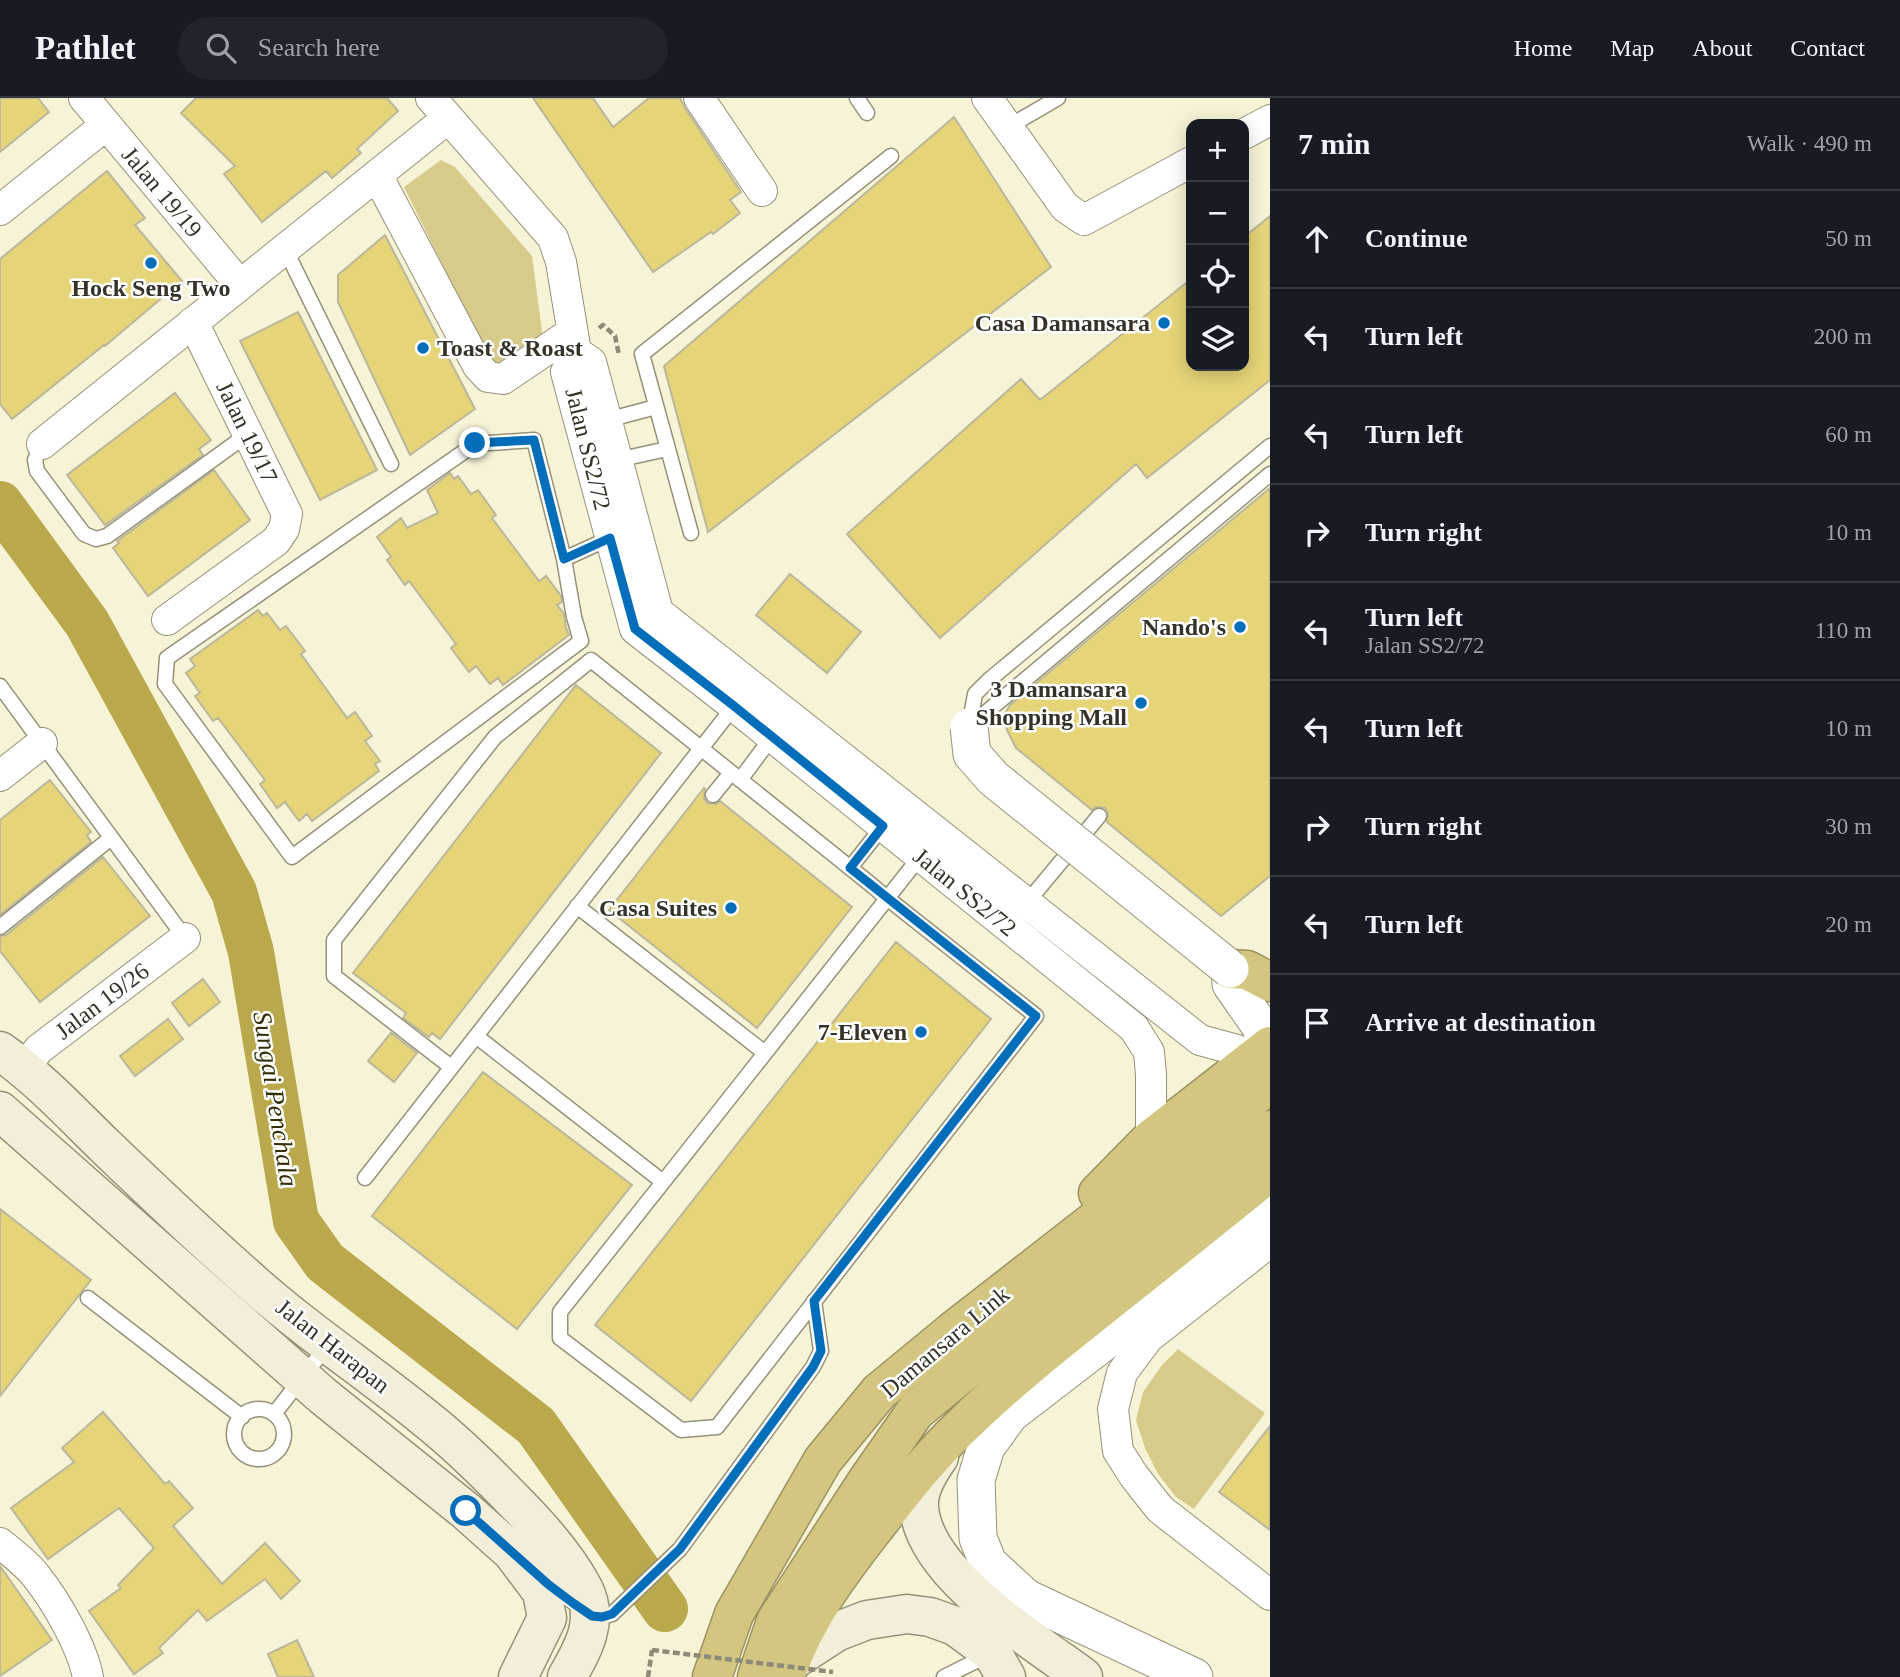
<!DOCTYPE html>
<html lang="en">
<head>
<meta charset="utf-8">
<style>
	:root { --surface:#171b24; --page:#20242c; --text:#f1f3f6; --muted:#9ea1a6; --line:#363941 }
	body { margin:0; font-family:Georgia,serif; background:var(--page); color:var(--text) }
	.controls { position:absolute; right:21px; top:21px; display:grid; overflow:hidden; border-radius:14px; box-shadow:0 4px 18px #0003 }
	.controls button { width:63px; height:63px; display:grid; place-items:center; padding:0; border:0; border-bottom:2px solid var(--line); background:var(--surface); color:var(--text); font:35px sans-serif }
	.stop { position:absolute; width:21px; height:21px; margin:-16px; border:5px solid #046eba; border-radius:50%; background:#fff }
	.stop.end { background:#046eba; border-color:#fff; box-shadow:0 2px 7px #0008 }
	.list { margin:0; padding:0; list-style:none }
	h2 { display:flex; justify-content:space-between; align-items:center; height:91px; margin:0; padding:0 28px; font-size:30px }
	h2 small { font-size:23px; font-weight:400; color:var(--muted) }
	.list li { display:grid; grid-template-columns:46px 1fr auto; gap:21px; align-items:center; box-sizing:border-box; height:98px; padding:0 28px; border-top:2px solid var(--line) }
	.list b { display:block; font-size:26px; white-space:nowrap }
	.list p { margin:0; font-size:23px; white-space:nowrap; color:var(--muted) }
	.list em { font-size:23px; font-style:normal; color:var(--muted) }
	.icon { flex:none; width:38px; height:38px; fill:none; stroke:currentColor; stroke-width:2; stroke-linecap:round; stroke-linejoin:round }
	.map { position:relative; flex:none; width:1270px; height:1579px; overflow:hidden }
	header { display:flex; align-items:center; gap:42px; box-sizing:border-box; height:98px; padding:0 35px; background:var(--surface); border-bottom:2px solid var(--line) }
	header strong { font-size:33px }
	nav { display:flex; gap:38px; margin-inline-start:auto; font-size:24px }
	.search { width:490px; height:63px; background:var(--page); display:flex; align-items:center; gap:18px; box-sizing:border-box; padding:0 24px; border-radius:38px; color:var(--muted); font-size:26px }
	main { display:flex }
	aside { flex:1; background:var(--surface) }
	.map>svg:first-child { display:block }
	.green { fill:#d7cb8b }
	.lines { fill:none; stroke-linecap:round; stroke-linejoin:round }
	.river { stroke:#baa94c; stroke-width:46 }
	.building { fill:#e5d478; stroke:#bbb79d; stroke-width:2 }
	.service-casing { stroke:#969279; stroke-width:17 }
	.minor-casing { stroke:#969279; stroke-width:32 }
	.tertiary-casing { stroke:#969279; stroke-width:39 }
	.secondary-casing { stroke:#969279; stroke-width:41 }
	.motorway-casing { stroke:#9c9362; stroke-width:41 }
	.path { stroke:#8d8a77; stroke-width:4.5; stroke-dasharray:7 3.5; stroke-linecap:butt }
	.service { stroke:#fff; stroke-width:14 }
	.minor { stroke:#fff; stroke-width:30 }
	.tertiary { stroke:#fff; stroke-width:37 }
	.secondary { stroke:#f2eed9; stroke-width:38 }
	.motorway { stroke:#d3c681; stroke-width:38 }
	.tertiary-bridge-casing { stroke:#969279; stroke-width:39; stroke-linecap:butt }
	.path-bridge { stroke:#8d8a77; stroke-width:4.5; stroke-dasharray:7 3.5; stroke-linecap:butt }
	.tertiary-bridge { stroke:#fff; stroke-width:37 }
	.route { stroke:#046eba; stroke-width:9 }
	.poi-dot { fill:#046eba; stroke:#fff; stroke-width:2.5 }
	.labels { text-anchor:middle; stroke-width:5; stroke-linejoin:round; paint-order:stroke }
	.street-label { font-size:24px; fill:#353328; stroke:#fff }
	.poi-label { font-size:24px; font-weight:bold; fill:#353328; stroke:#fff; text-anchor:end }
	.water-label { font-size:26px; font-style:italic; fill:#352d04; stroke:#fff }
</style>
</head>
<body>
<header>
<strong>Pathlet</strong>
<div class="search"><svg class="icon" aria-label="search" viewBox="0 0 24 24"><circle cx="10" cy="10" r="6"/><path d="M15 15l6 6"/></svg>Search here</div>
<nav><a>Home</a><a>Map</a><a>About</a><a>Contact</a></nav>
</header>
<main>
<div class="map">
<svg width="1270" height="1579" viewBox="0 0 1270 1579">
	<rect width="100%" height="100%" fill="#f7f3d7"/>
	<path class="green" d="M 441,62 L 455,69 L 532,158 L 543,240 L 503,268 L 489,262 L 404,89 Z
		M 1178,1251 L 1265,1315 L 1194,1411 L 1176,1399 L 1158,1376 L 1145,1350 L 1136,1322 L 1143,1294 L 1162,1267 Z"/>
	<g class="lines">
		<path class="river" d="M 0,406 L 87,525 L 234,794 L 251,854 L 296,1123 L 325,1164 L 536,1328 L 665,1511"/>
	</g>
	<path class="building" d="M 0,0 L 38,0 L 49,14 L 0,54 Z
		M 196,0 L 387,0 L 398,13 L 357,51 L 361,55 L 332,80 L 326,73 L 262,124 L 224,76 L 235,68 L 181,15 Z
		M 533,0 L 593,0 L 613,29 L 649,0 L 680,0 L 685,10 L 741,94 L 730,102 L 740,115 L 713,136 L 711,134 L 653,174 Z
		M 954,19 L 1051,169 L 708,434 L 664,268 Z
		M 107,73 L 145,120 L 135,127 L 182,183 L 105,248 L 104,247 L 12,321 L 0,306 L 0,161 Z
		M 1270,118 L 1270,282 L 1147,380 L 1136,366 L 940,540 L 847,436 L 1021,281 L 1040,302 L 1191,181 L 1191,268 L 1244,268 L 1244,139 Z
		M 385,137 L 475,311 L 410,357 L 338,204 L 338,177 Z
		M 298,214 L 377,372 L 320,402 L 240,243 Z
		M 175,295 L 211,342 L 199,351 L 203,357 L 105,427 L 67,377 Z
		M 214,372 L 250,422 L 148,498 L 113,450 L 119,445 L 117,443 Z
		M 450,375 L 454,381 L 458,378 L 471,396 L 478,392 L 496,417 L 492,420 L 539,483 L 546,478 L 561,498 L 562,504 L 557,507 L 564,516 L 566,530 L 569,537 L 503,587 L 498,580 L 490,586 L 476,568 L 469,574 L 451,550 L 456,546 L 409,483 L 405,487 L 387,462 L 391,459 L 377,439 L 401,420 L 407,430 L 438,415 L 427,392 Z
		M 1270,390 L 1270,778 L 1221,818 L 1107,724 L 1108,715 L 1105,710 L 1096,709 L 1092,712 L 1016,650 L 1007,632 L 1006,614 L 1010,607 Z
		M 790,476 L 861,534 L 827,575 L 756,517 Z
		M 258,512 L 263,518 L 267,515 L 280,532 L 286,528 L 305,553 L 301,556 L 347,620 L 355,614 L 372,638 L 365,643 L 380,663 L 375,666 L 379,673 L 312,723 L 307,716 L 299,723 L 285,704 L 277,710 L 260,686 L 265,682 L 218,620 L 213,623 L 195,598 L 200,595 L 186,575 L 195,568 L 190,561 Z
		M 576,587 L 661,655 L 440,941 L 432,935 L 429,939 L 403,920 L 406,915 L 353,875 Z
		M 50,682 L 91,734 L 87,737 L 91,744 L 0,817 L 0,722 Z
		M 704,690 L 705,691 L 704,700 L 707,705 L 716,706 L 720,703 L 852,809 L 757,930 L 609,812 Z
		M 103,759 L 150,818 L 40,904 L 0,853 L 0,838 L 6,837 Z
		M 896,844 L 991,921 L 691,1303 L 595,1227 Z
		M 203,881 L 220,904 L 189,928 L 172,905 Z
		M 168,921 L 183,941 L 135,978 L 120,958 Z
		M 391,935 L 417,955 L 394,984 L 368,963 Z
		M 483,974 L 632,1087 L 517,1231 L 372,1118 Z
		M 0,1111 L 91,1182 L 0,1298 Z
		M 103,1314 L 165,1386 L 169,1383 L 193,1410 L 173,1428 L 222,1486 L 265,1445 L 300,1483 L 281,1501 L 265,1481 L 207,1523 L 198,1512 L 159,1550 L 163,1555 L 134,1576 L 89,1513 L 121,1490 L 118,1487 L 154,1450 L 119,1410 L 48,1461 L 11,1410 L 74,1364 L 62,1350 Z
		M 1270,1328 L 1270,1432 L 1219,1394 Z
		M 0,1468 L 52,1542 L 0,1578 Z
		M 297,1542 L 314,1579 L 278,1579 L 268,1556 Z"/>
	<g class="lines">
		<g class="service-casing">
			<path id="service" d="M 857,0 L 867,15
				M 1008,29 L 1058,0
				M 285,151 L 391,366
				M 607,322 L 656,309
				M 534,342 L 564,461 L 574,519 L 581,543 L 292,759 L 165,586 L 167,560 L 475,346 Z
				M 42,346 L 35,362 L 37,373 L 84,436 L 96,441 L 107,438 L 248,336
				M 617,362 L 667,351
				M 691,435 L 642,256 L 891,58
				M 564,461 L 610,440
				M 0,588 L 185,840
				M 970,628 L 1270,376
				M 969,629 L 975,596 L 989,582 L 1270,348
				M 740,682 L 772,639
				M 713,697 L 731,675
				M 850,770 L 884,727
				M 577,808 L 765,955
				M 1024,808 L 1099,718
				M 0,829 L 111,740
				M 476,938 L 663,1084
				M 451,969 L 334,878 L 334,842 L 495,639 L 591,562 L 869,785 L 887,800 L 1036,918 L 717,1329 L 681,1332 L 560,1240 L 560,1214 C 681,1061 803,909 923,755
				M 365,1080 L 735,607
				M 88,1200 L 242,1319
				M234 1336a25 25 0 1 1 50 0a25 25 0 1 1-50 0Z
				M 274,1316 L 327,1248
				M 547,1485 L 592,1518 L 602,1519 L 612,1516 L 680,1451 L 813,1269 L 821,1253 L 814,1203
				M 944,1579 L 990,1556"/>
		</g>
		<g class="minor-casing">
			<path id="minor" d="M 84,0 L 240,187
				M 431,0 L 553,140 L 561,164 L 576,254 L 591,264 L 658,514 L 1200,942 L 1259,958
				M 699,0 L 762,93
				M 987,0 L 1065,109 L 1084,122 L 1191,64
				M 1244,36 L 1270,22
				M 377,77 L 478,268 L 488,279 L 503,281 L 571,235
				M 0,112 L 106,27
				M 576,254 L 566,274 L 635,531 L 734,608 L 1134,930 L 1149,954 L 1151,977 L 1151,1041
				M 42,346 L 448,20
				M 167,522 L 276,443 L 284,431 L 287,416 L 193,224
				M 0,678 L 42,645
				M 24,970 L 39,951 L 185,840
				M 1270,1144 L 1148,1240 L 1122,1275 L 1113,1311 L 1118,1353 L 1134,1378 L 1160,1411 L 1270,1497
				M 0,1445 C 12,1455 27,1466 36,1478 C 56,1503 82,1548 88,1579"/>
		</g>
		<g class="tertiary-casing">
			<path id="tertiary" d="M 1230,871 L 1231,886 L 1270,942
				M 1194,1579 L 1026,1500 L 988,1465 L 978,1440 L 976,1382 L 986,1349 L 1010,1316 L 1270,1116"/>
		</g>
		<g class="secondary-casing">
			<path id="secondary" d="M 0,953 C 39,980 72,1016 106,1049 C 152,1093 198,1137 246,1179 C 302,1230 366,1272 425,1320 C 457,1345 486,1374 514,1403 C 540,1429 566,1458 583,1490 C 600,1522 583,1551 567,1579
				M 0,1013 L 323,1298 L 466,1413 L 512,1454 L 542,1494 L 547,1520 L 518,1579
				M 939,1359 C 929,1373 918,1390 919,1408 C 922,1475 1033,1542 1083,1579
				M 790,1564 L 836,1534 L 867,1522 L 907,1516 L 930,1519 L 955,1528 L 992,1555 L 1006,1579"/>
		</g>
		<g class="motorway-casing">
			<path id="motorway" d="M 1230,871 L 1247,872 L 1270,884
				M 1098,1095 L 1151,1041 L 1270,948
				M 712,1579 L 734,1516 L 823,1362 L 879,1294 L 953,1233 L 1270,986
				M 757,1579 L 776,1523 L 867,1383 L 915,1314 L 1008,1237 L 1270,1032
				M 785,1579 C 803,1524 837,1478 872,1433 C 900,1397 928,1360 962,1328 C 1008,1283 1058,1244 1108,1204 C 1162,1161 1216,1118 1270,1074"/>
		</g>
		<path class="path" d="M 599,230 L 603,227 L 615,238 L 619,257
			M 648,1579 L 652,1552"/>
		<use href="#service" class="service"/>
		<use href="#minor" class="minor"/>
		<use href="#tertiary" class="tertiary"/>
		<use href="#secondary" class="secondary"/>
		<use href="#motorway" class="motorway"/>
		<g class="tertiary-bridge-casing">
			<path id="tertiary-bridge" d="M 969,629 L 972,656 L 993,680 L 1230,871"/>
		</g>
		<path class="path-bridge" d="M 652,1552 L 833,1574"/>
		<use href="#tertiary-bridge" class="tertiary-bridge"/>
	</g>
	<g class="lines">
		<path class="route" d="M 466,1413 L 549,1487 L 573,1505 L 592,1518 L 602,1519 L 612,1516 L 680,1451 L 813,1269 L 821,1253 L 814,1203 L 1036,918 L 850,770 L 883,728 L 734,608 L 635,531 L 610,440 L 564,461 L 534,342 L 475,345"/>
	</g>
	<g class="poi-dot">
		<circle cx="151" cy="165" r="7"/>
		<circle cx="1164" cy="225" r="7"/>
		<circle cx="423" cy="250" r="7"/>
		<circle cx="1240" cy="529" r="7"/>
		<circle cx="1141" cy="605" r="7"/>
		<circle cx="731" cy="810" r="7"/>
		<circle cx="921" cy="934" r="7"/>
	</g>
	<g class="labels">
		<g class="street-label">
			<text transform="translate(162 94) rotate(50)" y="8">Jalan 19/19</text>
			<text transform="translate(247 334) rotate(64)" y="8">Jalan 19/17</text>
			<text transform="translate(588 351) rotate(76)" y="8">Jalan SS2/72</text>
			<text transform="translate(965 794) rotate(39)" y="8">Jalan SS2/72</text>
			<text transform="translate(102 903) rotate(-37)" y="8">Jalan 19/26</text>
			<text transform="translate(945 1244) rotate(-40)" y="8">Damansara Link</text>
			<text transform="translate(333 1248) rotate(38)" y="8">Jalan Harapan</text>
		</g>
		<g class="poi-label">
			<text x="151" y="198" text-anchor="middle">Hock Seng Two</text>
			<text x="1150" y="233">Casa Damansara</text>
			<text x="437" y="258" text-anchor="start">Toast &amp; Roast</text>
			<text x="1226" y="537">Nando's</text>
			<text x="1127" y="599">3 Damansara<tspan x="1127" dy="28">Shopping Mall</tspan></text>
			<text x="717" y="818">Casa Suites</text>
			<text x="907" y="942">7-Eleven</text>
		</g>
		<g class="water-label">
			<text transform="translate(276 1001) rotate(81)" y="9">Sungai Penchala</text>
		</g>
	</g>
</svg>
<div class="controls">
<button>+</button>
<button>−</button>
<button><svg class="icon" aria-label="locate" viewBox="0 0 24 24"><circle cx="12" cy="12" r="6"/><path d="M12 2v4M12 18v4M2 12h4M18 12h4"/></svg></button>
<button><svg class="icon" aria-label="layers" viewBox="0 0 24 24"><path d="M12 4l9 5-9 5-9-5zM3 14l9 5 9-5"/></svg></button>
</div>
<div class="stop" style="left:466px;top:1413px"></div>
<div class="stop end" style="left:475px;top:345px"></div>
</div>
<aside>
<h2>7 min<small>Walk · 490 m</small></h2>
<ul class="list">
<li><svg class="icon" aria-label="ahead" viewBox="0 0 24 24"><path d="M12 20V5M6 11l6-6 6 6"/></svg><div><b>Continue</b></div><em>50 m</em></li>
<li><svg class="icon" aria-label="left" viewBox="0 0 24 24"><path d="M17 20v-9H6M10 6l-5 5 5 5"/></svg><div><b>Turn left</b></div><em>200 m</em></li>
<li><svg class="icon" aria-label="left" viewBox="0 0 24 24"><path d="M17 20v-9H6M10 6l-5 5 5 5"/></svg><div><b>Turn left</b></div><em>60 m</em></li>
<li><svg class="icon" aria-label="right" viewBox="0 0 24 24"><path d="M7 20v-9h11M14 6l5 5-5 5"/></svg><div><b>Turn right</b></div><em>10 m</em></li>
<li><svg class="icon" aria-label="left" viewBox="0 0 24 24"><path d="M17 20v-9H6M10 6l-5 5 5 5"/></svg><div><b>Turn left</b><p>Jalan SS2/72</p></div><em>110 m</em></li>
<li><svg class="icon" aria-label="left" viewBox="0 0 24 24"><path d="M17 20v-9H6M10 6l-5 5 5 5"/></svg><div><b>Turn left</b></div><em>10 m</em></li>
<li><svg class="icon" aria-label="right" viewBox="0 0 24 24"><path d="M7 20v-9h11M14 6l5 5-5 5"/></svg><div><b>Turn right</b></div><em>30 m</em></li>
<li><svg class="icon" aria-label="left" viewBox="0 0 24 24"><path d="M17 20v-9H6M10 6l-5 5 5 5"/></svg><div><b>Turn left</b></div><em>20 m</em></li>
<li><svg class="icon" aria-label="arrive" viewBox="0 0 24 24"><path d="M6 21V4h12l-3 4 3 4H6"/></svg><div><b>Arrive at destination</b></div></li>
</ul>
</aside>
</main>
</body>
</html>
